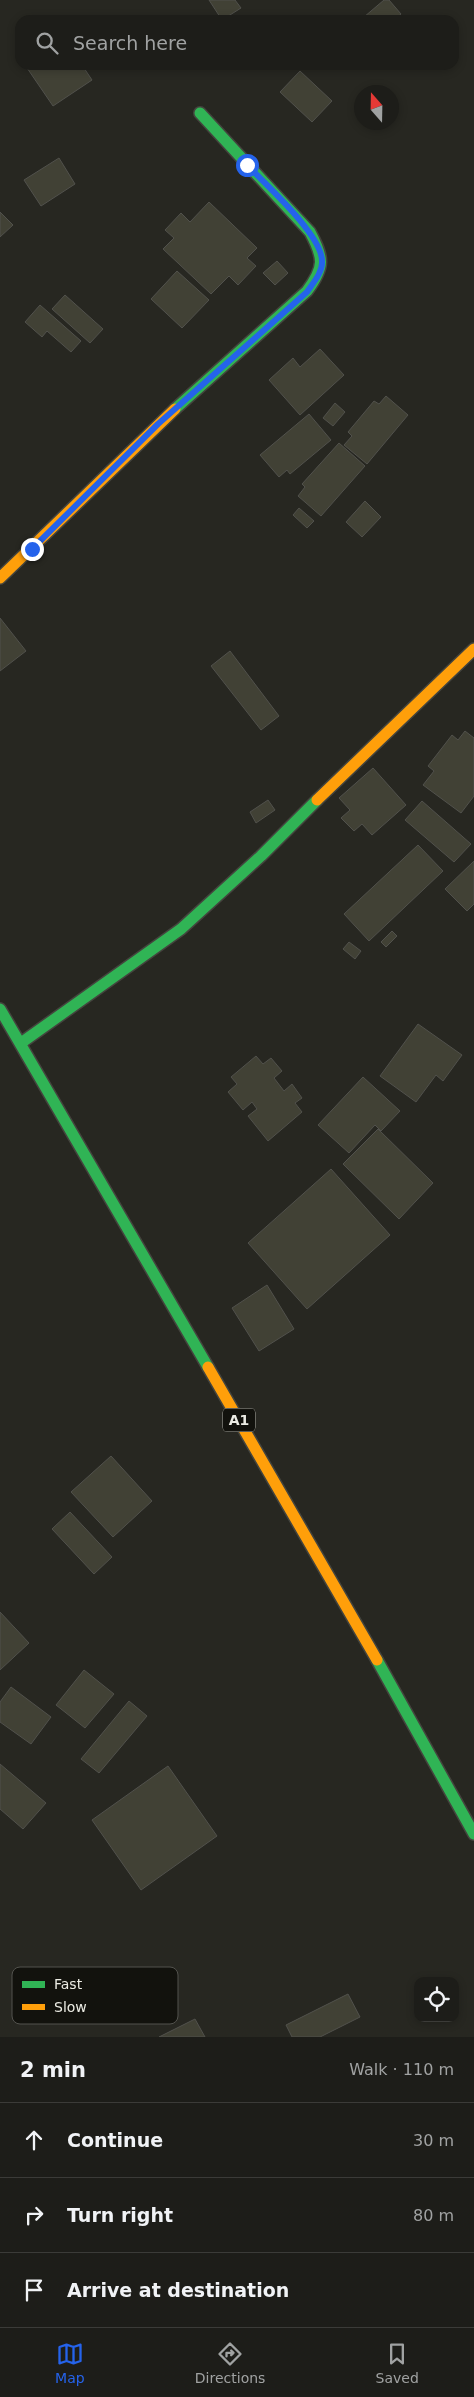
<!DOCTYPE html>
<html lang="en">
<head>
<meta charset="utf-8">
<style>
	:root { --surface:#1d1d19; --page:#252622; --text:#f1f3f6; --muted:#a0a2a2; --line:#3b3b38; --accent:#2563eb }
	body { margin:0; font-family:"DejaVu Sans",sans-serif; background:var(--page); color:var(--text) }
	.controls { position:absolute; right:15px; bottom:15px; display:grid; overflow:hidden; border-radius:10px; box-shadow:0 2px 8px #0003 }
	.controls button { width:45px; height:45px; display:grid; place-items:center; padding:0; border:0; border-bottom:1px solid var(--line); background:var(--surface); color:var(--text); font:25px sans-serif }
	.compass { position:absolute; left:354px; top:85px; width:45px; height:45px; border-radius:50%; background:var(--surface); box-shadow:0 2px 8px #0003; rotate:340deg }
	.stop { position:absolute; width:15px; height:15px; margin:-11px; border:4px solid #2563eb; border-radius:50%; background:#fff }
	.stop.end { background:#2563eb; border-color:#fff; box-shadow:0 1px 5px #0008 }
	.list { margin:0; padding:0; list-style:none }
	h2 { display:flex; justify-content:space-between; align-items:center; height:65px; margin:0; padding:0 20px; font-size:21px }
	h2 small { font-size:16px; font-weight:400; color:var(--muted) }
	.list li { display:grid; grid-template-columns:32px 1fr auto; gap:15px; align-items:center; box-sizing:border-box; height:75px; padding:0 20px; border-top:1px solid var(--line) }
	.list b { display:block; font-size:19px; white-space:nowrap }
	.list em { font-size:16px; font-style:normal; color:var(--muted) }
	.icon { flex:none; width:28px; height:28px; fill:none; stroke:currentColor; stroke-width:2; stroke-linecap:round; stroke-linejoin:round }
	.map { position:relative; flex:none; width:474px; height:2037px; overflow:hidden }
	.search { position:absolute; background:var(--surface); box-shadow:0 2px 8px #0003; left:15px; right:15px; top:15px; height:55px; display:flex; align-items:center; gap:12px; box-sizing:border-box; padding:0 18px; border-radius:15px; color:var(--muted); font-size:19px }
	.sheet { height:290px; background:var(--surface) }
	nav { display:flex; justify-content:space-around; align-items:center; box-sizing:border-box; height:70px; border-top:1px solid var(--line); background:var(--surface); font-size:14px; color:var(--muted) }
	nav a { display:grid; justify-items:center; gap:2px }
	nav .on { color:var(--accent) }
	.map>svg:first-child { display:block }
	.building { fill:#414135; stroke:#51514c }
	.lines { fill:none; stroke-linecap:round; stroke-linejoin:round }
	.fast-casing { stroke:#44443e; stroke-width:14 }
	.slow-casing { stroke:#44443e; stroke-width:14 }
	.fast { stroke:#30b455; stroke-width:11 }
	.slow { stroke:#ff9f0a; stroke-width:11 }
	.route { stroke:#2563eb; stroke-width:6 }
	.labels { text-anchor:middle; stroke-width:5; stroke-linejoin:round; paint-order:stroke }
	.shield { fill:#12120d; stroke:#ababa4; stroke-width:1 }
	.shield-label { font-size:14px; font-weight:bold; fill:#ecece4 }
	.key { fill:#12120d; stroke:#53534e; stroke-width:1 }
	.key-label { font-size:14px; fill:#ecece4 }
</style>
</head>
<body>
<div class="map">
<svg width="474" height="2037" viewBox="0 0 474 2037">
	<rect width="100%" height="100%" fill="#272721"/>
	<path class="building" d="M 209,0 L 235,0 L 241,8 L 222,20 Z
		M 384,0 L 389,0 L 401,14 L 394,20 L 367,20 L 364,17 Z
		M 25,65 L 82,65 L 92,80 L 53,106 Z
		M 300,71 L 332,101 L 312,122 L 280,92 Z
		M 59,158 L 75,184 L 41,206 L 24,180 Z
		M 209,202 L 257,248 L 247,258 L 256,266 L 238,285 L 229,276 L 211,294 L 163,249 L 174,238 L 165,230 L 181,213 L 190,222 Z
		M 0,212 L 13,225 L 0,237 Z
		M 277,261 L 288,273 L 275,285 L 263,273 Z
		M 177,271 L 209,300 L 182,328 L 151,299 Z
		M 65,295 L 103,329 L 90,343 L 52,309 Z
		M 40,305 L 81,341 L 71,352 L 47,331 L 42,337 L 25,322 Z
		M 320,349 L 344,375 L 300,415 L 269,380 L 293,358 L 300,367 Z
		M 386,396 L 408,415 L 367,464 L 344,445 L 352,436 L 348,432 L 374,401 L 379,404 Z
		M 335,403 L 345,412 L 333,426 L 323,418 Z
		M 309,414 L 331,440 L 290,474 L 287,470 L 279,477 L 260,455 Z
		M 339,443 L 365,466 L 321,516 L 298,496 L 305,487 L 302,484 Z
		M 365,501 L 381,517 L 362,537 L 346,522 Z
		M 299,508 L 314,521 L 307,528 L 293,515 Z
		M 0,618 L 26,651 L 0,671 Z
		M 230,651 L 279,716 L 261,730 L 211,666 Z
		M 465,731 L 474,738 L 474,796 L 461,813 L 423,785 L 434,771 L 428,766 L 452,735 L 458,740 Z
		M 373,768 L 406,805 L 372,835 L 362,824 L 354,831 L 341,818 L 350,810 L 339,798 Z
		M 268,800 L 275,810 L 256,823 L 250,812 Z
		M 422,801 L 471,844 L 454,862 L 405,820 Z
		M 418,845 L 443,871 L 369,941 L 344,914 Z
		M 474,861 L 474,904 L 467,911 L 445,889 Z
		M 392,931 L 397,936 L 386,947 L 381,942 Z
		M 349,942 L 361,951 L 355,959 L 343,949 Z
		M 418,1024 L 462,1055 L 443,1081 L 436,1075 L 416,1102 L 380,1076 Z
		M 256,1056 L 263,1064 L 271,1058 L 282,1071 L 274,1078 L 284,1091 L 292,1084 L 302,1098 L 295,1103 L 302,1112 L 268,1141 L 248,1116 L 257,1109 L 252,1102 L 243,1110 L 228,1092 L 237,1084 L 231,1077 Z
		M 363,1077 L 400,1111 L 381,1131 L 375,1125 L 349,1153 L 318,1125 Z
		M 378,1129 L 433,1183 L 399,1219 L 343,1164 Z
		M 331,1169 L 390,1235 L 307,1309 L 248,1243 Z
		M 267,1285 L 294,1329 L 259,1351 L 232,1308 Z
		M 111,1456 L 152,1501 L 113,1537 L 71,1492 Z
		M 70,1512 L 112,1557 L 94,1574 L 52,1529 Z
		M 0,1612 L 29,1643 L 0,1670 Z
		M 84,1670 L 114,1694 L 85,1728 L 56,1705 Z
		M 11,1687 L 51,1717 L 31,1744 L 0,1722 L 0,1702 Z
		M 129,1701 L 147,1716 L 99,1773 L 81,1759 Z
		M 0,1764 L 46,1803 L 23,1829 L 0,1809 Z
		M 168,1766 L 217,1836 L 141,1890 L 92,1820 Z
		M 348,1994 L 360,2017 L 320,2037 L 292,2037 L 286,2025 Z
		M 195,2019 L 205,2037 L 159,2037 Z"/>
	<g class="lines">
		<g class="fast-casing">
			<path id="fast" d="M 175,409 L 307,291 C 325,267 324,258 310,232 L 200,113
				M 0,1009 L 208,1367
				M 21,1043 L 181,929 L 261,856 L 317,800
				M 377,1660 L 474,1834"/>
		</g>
		<g class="slow-casing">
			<path id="slow" d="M 0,578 L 175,409
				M 317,800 L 474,649
				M 208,1367 L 377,1660"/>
		</g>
		<use href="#fast" class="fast"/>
		<use href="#slow" class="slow"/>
	</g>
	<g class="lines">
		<path class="route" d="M 32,549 L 158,424 L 307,292 C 313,283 323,272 322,261 C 322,235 266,185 247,165"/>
	</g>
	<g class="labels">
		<rect class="shield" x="223" y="1408.5" width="32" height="23" rx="4"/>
		<g class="shield-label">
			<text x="239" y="1425">A1</text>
		</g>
	</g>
	<rect x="12" y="1967" width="166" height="57" rx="8" class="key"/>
	<rect x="22" y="1981" width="23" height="7" fill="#30b455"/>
	<rect x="22" y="2004" width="23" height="6" fill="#ff9f0a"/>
	<g class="key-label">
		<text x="54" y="1989">Fast</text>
		<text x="54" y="2012">Slow</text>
	</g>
</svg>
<div class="controls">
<button><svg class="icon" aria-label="locate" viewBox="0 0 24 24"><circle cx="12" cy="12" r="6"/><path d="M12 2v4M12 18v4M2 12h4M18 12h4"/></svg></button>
</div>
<svg class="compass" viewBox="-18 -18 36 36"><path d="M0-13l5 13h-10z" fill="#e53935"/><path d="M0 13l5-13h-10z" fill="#a0a2a2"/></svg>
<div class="stop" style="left:247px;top:165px"></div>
<div class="stop end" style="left:32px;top:549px"></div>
<div class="search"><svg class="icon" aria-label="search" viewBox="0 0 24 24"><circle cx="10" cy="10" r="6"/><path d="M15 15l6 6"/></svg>Search here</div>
</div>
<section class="sheet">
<h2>2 min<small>Walk · 110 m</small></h2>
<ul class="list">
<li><svg class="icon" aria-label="ahead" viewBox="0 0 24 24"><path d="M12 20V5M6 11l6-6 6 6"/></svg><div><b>Continue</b></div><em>30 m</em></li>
<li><svg class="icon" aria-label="right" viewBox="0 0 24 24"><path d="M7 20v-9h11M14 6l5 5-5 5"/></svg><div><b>Turn right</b></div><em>80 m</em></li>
<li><svg class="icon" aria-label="arrive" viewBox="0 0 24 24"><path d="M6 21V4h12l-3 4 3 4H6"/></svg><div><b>Arrive at destination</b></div></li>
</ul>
</section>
<nav>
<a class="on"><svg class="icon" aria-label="map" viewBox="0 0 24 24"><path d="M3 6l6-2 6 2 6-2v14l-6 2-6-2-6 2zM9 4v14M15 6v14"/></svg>Map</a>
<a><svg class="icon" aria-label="directions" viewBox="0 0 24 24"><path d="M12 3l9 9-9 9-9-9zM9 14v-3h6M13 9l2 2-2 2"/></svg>Directions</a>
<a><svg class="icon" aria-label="saved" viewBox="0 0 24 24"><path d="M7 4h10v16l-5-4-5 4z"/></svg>Saved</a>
</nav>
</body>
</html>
